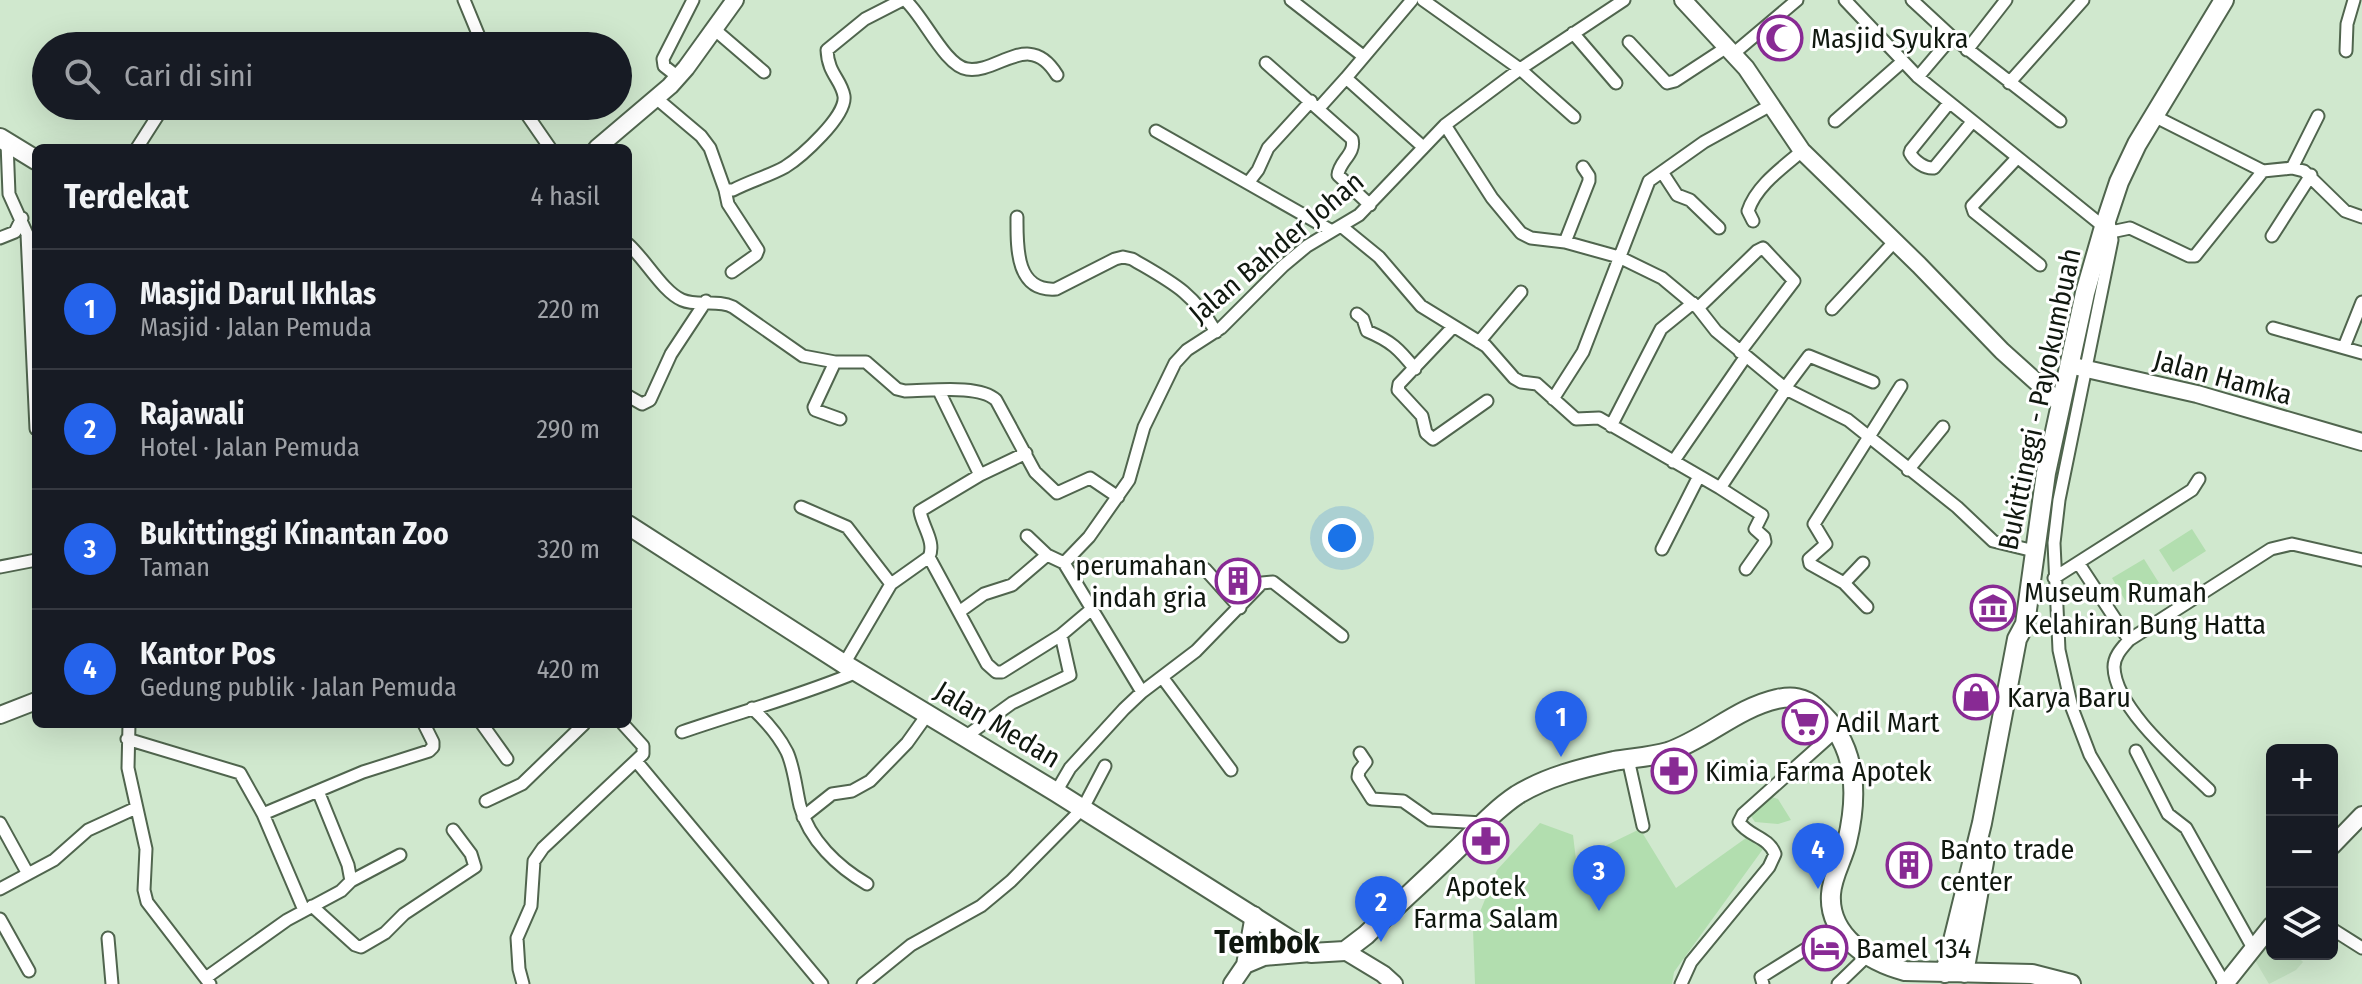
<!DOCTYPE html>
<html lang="id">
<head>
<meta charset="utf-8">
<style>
	:root { --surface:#171b24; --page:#20242c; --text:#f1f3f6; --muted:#9ea1a6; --line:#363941; --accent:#2563eb }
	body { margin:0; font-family:"Fira Sans Condensed",sans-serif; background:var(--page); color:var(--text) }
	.controls { position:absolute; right:24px; bottom:24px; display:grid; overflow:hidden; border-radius:12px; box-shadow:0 8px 32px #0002 }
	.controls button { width:72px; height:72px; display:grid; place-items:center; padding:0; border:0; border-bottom:2px solid var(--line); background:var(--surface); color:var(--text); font:40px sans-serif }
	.you { position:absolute; left:1342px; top:538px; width:28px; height:28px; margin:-20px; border:6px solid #fff; border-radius:50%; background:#1a73e8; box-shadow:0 0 0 12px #1a73e833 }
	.badge { display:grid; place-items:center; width:52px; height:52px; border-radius:50%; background:var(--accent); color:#fff; font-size:26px; font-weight:700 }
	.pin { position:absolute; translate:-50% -66px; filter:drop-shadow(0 2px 4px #0008) }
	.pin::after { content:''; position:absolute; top:42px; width:28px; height:24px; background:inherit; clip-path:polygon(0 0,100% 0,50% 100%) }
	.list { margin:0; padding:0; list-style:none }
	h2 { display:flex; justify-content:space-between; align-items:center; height:104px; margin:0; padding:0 32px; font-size:34px }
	h2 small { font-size:26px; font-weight:400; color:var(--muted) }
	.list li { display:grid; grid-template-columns:52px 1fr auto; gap:24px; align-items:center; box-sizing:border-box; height:120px; padding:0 32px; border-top:2px solid var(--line) }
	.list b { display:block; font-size:30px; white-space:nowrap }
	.list p { margin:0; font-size:26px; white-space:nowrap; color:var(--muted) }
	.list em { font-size:26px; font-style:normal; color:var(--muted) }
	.icon { flex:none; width:44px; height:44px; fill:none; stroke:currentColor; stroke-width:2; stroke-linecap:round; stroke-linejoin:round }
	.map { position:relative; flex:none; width:2362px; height:984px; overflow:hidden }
	.search { position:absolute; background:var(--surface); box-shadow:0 8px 32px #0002; left:32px; top:32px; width:600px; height:88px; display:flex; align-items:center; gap:20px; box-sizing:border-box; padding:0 28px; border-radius:44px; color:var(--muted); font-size:30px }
	.panel { position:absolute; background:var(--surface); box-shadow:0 8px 32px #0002; left:32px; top:144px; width:600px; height:584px; border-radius:12px }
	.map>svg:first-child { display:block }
	.built { fill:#c0debe }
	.green { fill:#b2deaf }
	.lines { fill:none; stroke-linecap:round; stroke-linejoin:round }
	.street-casing { stroke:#50654e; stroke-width:15 }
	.secondary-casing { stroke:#50654e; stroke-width:20 }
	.primary-casing { stroke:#50654e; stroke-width:22 }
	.street { stroke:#fff; stroke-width:11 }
	.secondary { stroke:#fff; stroke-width:16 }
	.primary { stroke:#fff; stroke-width:18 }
	.labels { text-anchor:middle; stroke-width:6; stroke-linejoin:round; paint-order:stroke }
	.poi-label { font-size:28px; fill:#10180f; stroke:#fff; text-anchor:start }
	.street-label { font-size:28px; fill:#10180f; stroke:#fff }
	.quarter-label { font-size:32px; font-weight:bold; fill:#10180f; stroke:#fff }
</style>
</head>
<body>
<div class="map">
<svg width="2362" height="984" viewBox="0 0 2362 984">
	<rect width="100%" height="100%" fill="#d0e8ce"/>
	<path class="built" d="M 2272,933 L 2272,954 L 2295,954 L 2303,962 L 2296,970 L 2269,984 L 2253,957 Z"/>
	<path class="green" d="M 2192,529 L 2206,551 L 2173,572 L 2159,550 Z
		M 2144,559 L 2159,583 L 2126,602 L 2112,578 Z
		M 1772,797 L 1778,799 L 1791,820 L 1778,824 L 1755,822 L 1751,816 Z
		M 1540,823 L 1573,835 L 1576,860 L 1640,829 L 1676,888 L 1746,838 L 1763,849 L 1674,972 L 1672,984 L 1475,984 L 1473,929 L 1497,870 Z"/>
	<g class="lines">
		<g class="street-casing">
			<path id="street" d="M 464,0 L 483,46
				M 905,0 C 923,15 945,66 967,69 C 998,74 1029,29 1057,75
				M 1291,0 L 1363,56
				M 1412,0 L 1346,78 L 1422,146
				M 1423,0 L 1520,69 L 1574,117
				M 1845,0 L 1918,77 L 2104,227
				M 1912,0 L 1952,37 L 2060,121
				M 714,29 L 764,72
				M 1573,33 L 1616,83
				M 1629,42 L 1667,83 L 1675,81 L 1727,47
				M 1967,50 L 2006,0
				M 2346,51 L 2347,24 L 2354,0
				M 1733,54 L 1797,0
				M 1266,63 L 1352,139 C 1356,154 1339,161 1338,175 L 1370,205
				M 678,77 L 664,66 L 663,59 L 693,0
				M 1918,77 L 1952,37
				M 2009,83 L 2083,0
				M 656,98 L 701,136 L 710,148 L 725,190 L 733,190 C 750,181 769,176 785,167 C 801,157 847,116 844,96 C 841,79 828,74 827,50 L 865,19 L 902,0
				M 1949,103 L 1911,150 L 1910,153 C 1914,161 1925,169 1934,168 L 1972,122
				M 521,106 L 550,148
				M 1319,108 L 1346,78
				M 2154,116 L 2263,171 L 2292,168 L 2304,171 L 2345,211 L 2362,217
				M 1835,121 L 1902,62
				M 1445,125 L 1492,198 L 1521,233 L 1531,238 L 1565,242 L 1619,257 L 1662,278 L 1698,308 L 1716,331 L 1786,389
				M 1156,131 L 1332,231
				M 7,143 L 9,194 L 27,234 L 36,429
				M 137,148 L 160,112
				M 2017,158 L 1972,206 L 1974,212 L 2040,265
				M 2292,168 L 2318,116
				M 1662,172 L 1677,195 L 1690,200 L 1719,228
				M 1248,183 L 1258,170 L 1268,148 L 1311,101
				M 725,190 L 728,204 L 758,250 L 756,255 L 732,272
				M 1017,217 C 1017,246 1015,292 1056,289 L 1115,259 L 1123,257 L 1132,259 C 1171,282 1192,291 1216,332
				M 1753,221 L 1748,211 C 1756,186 1782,168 1802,151
				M 2109,221 L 2112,240 L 2059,500 L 2054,543 L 2059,650 L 2072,708 L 2090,755 L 2225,984
				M 1341,226 L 1379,257 L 1421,306 L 1486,346 L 1514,378 L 1521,382 L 1537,384 L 1576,419 L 1599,418 L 1720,488 L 1786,389 L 1848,420 L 1957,507 L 1993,541 L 2034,551
				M 2111,232 L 2130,228 L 2189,256 L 2195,256 L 2263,171
				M 2272,236 L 2311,175
				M 0,238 L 15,232 L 22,218
				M 1565,242 L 1589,181 L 1589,176 L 1583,167
				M 628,244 C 645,259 663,292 682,300 C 698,307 717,299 733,307 L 803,356 L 835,362 L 866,362 L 897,389 L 905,391 C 929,391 979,384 996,400 L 1035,472 L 1057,493 L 1090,478 L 1118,497
				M 1698,308 L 1757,251 L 1763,248 L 1794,281 L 1740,352
				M 1832,309 L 1895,241
				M 1357,314 L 1363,319 L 1367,331 C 1391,341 1399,349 1415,369
				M 1453,327 L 1399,384 L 1398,390 L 1422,416 L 1426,433 L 1433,439 L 1487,401
				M 2273,328 L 2362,353
				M 1479,342 L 1521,292
				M 2344,347 L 2362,302
				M 835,362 L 814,407 L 815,410 L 840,419
				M 1785,388 L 1809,356 L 1873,382
				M 939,391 L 980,475
				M 628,396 L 642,404 L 650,400 L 671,354 L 706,301
				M 1553,399 L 1583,352 L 1649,181 L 1704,142 L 1771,105
				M 1611,426 L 1661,329 L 1693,303
				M 1673,462 L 1746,356
				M 1908,470 L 1943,427
				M 1720,488 L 1762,515 L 1755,529 L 1764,537 L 1765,542 L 1746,569
				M 801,507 L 847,527 L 891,584
				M 1027,536 L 1047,555 L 1064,563
				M 1662,549 L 1699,476
				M 929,557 L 987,664 L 996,672 L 1002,672 L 1061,635 L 1093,608
				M 2079,564 L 2129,640
				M 0,567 L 36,560
				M 1205,569 L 1240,608
				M 2054,578 L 2192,490 L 2199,479
				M 1844,583 L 1863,563
				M 1867,607 L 1844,583 L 1810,564 L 1809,559 L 1826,544 L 1814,524 L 1901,386
				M 959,612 L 984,594 L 1012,585 L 1047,555
				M 844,664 L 891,584 L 929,557 C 936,542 922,526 920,511 L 980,475 L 1026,453
				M 1162,677 L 1231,770
				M 1142,692 L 1064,563 L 1089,537 L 1129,480 L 1144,427 L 1175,363 L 1187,350 L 1221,328 L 1283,266 L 1307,246 L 1359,215 L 1445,125 L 1520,69 L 1624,0
				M 752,708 C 766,721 778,734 787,752 C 794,767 796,789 800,806 C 809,840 838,867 867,884
				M 129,724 L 128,768 L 146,849 L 144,890 L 147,902 L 210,984
				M 482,724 L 507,759
				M 682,732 C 740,712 800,696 857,672
				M 965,737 L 1012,703 L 1070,675 L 1061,635
				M 127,739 L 240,773 L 263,814 L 304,910
				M 2136,751 L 2168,814 L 2186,828 L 2253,948
				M 1360,753 L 1366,762 L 1359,771 L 1358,777 L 1372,799 L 1403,801 L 1430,820 L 1483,823
				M 1628,759 L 1643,826
				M 636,761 L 822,984
				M 2209,790 C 2181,763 2115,709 2114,667 C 2114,656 2122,648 2129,640 L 2271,549 L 2292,544 L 2362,560
				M 1056,792 L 1070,768 L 1124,709 L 1142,692 L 1196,651 L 1262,583 L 1273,582 L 1342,636
				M 486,801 L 522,784 L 584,724
				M 263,814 L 363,772 L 429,751 L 433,747 L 433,742 L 424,724
				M 803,817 L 832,794 L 852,791 L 870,781 L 907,743 L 927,715
				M 0,823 L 28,874
				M 351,881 L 400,855
				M 0,889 L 54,860 L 88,830 L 136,808
				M 312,906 L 355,945 L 361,947 L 385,933 L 404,914 L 475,867 L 471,854 L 453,830
				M 0,919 L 29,971
				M 2332,929 L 2362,948
				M 108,938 L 112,984
				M 207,977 L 287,920 L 341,891 L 351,881 L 348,865 L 318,791
				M 523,984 L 519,969 L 517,938 L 531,906 L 534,861 L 543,848 L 643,754 L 643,746 L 623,724
				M 863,984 L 911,945 L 981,906 L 1011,881 L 1083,808 L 1105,766
				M 1681,984 L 1691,962 L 1769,867 L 1775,854 C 1768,836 1749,837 1739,822 L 1743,814 L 1836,731
				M 1763,984 L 1761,977 L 1841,927
				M 1838,984 L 1867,956"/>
		</g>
		<g class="secondary-casing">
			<path id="secondary" d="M 1683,0 L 1746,68 L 1802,151 L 1919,265 L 2002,351 L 2061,404
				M 597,148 L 670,86 L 686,68 L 735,0
				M 2069,365 L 2197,394 L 2362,442
				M 0,715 L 36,701
				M 2332,846 L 2362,815
				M 1345,951 L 1383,974 L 1394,984
				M 1245,965 L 1264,957 L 1311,953
				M 1232,984 L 1245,965 L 1254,915
				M 2225,984 L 2272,925"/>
		</g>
		<g class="primary-casing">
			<path id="primary" d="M 0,138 L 36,160
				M 628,525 L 844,664 L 1056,792 L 1311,953 L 1345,951 L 1366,935 C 1395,907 1425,880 1454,852 C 1475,832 1493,811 1517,795 C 1546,777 1582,768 1614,761 C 1632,758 1651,757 1668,752 C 1706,739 1737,708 1777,699 C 1792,696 1804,697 1816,708 C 1857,743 1859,792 1847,842 C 1843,859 1832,876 1831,894 C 1828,936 1870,962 1905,971 L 2032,974 L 2071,984
				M 1945,973 L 1982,823 L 2017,639 L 2025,624 L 2046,473 L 2085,293 L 2104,227 L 2119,182 L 2137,144 L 2224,0
				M 1964,973 L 1984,862"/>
		</g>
		<use href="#street" class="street"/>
		<use href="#secondary" class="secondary"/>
		<use href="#primary" class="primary"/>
	</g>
	<defs>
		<g id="mosque-ring" transform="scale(2.3)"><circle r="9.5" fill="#fff" stroke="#882a94" stroke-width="1.5"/><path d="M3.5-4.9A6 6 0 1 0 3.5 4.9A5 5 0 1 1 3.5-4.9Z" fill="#882a94"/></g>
		<g id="building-ring" transform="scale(2.3)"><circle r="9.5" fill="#fff" stroke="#882a94" stroke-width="1.5"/><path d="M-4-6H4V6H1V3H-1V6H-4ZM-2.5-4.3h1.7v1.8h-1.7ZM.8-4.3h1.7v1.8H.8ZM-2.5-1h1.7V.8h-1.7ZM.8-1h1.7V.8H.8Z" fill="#882a94"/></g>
		<g id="museum-ring" transform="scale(2.3)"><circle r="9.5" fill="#fff" stroke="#882a94" stroke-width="1.5"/><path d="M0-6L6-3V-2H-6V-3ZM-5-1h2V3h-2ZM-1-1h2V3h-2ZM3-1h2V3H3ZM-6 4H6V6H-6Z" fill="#882a94"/></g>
		<g id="shop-ring" transform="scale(2.3)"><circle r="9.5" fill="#fff" stroke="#882a94" stroke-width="1.5"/><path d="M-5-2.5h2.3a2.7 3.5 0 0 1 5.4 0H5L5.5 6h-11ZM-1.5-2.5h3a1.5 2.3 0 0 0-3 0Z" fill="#882a94"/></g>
		<g id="supermarket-ring" transform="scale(2.3)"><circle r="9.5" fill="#fff" stroke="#882a94" stroke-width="1.5"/><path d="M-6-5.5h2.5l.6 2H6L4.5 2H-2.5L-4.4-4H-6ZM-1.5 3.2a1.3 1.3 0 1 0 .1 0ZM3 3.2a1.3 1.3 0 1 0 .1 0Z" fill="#882a94"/></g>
		<g id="pharmacy-ring" transform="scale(2.3)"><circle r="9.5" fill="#fff" stroke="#882a94" stroke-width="1.5"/><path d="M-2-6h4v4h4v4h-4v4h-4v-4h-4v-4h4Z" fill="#882a94"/></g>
		<g id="hotel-ring" transform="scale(2.3)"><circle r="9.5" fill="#fff" stroke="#882a94" stroke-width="1.5"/><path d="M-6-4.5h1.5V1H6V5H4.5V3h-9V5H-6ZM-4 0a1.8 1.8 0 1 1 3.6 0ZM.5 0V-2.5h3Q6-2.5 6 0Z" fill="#882a94"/></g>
	</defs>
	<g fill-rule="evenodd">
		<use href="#mosque-ring" x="1780" y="38"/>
		<use href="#building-ring" x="1238" y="581"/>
		<use href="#museum-ring" x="1993" y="608"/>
		<use href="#shop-ring" x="1976" y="697"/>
		<use href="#supermarket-ring" x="1805" y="722"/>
		<use href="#pharmacy-ring" x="1674" y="771"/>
		<use href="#pharmacy-ring" x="1486" y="841"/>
		<use href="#building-ring" x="1909" y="865"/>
		<use href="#hotel-ring" x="1825" y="948"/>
	</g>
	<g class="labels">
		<g class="poi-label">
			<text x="1811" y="48">Masjid Syukra</text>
			<text x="1207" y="575" text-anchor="end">perumahan<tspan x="1207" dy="32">indah gria</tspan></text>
			<text x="2024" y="602">Museum Rumah<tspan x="2024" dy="32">Kelahiran Bung Hatta</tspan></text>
			<text x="2007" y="707">Karya Baru</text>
			<text x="1836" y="732">Adil Mart</text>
			<text x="1705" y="781">Kimia Farma Apotek</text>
			<text x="1940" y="859">Banto trade<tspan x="1940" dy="32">center</tspan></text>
			<text x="1486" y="896" text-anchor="middle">Apotek<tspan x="1486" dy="32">Farma Salam</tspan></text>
			<text x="1856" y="958">Bamel 134</text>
		</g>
		<g class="street-label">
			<text transform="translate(1276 247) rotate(-40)" y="10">Jalan Bahder Johan</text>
			<text transform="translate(2223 377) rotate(15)" y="10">Jalan Hamka</text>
			<text transform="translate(2039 399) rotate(-78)" y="10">Bukittinggi - Payokumbuah</text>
			<text transform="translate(998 724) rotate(31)" y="10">Jalan Medan</text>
		</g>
		<g class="quarter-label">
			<text x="1267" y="953">Tembok</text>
		</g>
	</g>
</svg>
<div class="controls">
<button>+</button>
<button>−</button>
<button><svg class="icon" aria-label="layers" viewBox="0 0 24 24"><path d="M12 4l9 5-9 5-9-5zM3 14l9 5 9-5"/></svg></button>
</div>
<div class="you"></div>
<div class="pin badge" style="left:1561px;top:757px">1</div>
<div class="pin badge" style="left:1381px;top:942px">2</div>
<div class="pin badge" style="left:1599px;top:911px">3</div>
<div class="pin badge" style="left:1818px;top:889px">4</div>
<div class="search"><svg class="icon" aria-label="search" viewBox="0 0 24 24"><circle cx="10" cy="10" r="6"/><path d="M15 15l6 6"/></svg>Cari di sini</div>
<section class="panel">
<h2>Terdekat<small>4 hasil</small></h2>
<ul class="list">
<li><span class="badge">1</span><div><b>Masjid Darul Ikhlas</b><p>Masjid · Jalan Pemuda</p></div><em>220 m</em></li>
<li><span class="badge">2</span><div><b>Rajawali</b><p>Hotel · Jalan Pemuda</p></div><em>290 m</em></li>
<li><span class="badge">3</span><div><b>Bukittinggi Kinantan Zoo</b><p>Taman</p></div><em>320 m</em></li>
<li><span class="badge">4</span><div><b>Kantor Pos</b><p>Gedung publik · Jalan Pemuda</p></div><em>420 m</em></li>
</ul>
</section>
</div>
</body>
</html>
